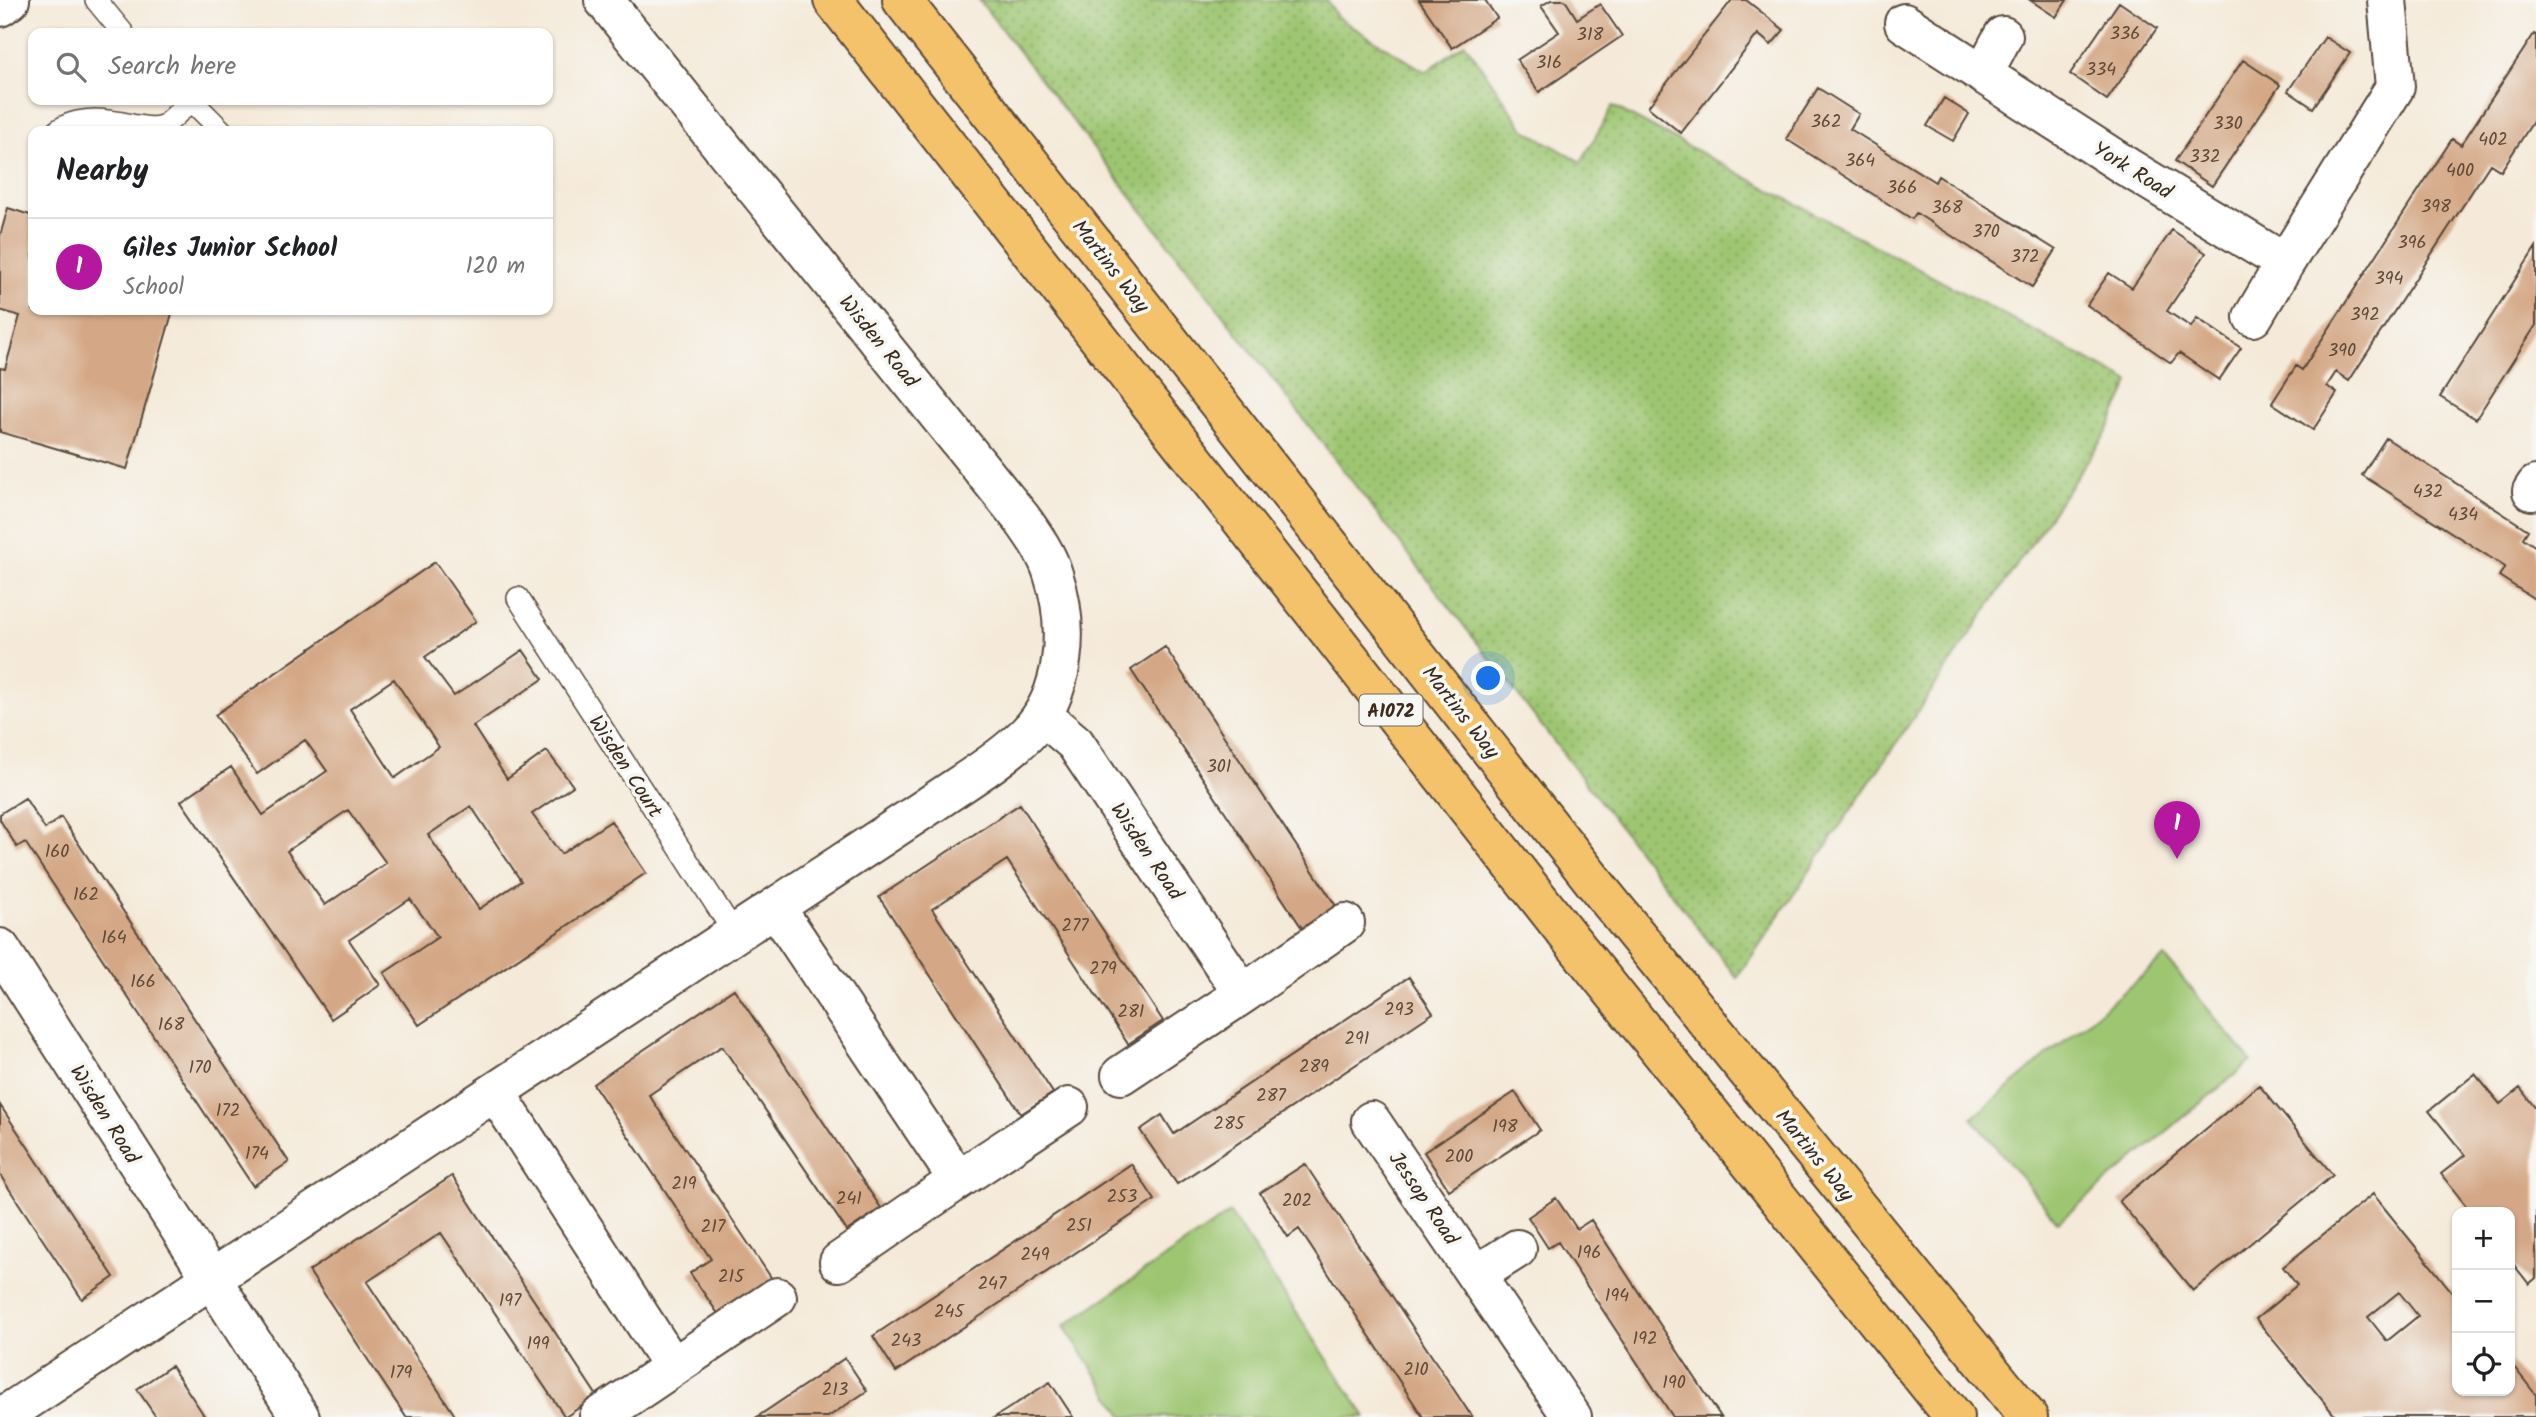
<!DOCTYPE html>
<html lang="en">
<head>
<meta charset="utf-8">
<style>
	:root { --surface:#fff; --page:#f2f2f2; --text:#202124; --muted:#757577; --line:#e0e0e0; --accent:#b5179e }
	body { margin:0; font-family:Kalam,sans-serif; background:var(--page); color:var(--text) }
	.controls { position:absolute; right:21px; bottom:21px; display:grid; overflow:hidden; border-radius:14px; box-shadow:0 2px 5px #0004 }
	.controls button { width:63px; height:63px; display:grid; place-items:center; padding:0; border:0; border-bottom:2px solid var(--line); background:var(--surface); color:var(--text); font:35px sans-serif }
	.you { position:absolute; left:1489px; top:679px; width:24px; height:24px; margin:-18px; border:5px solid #fff; border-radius:50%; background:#1a73e8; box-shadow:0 0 0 10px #1a73e833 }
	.badge { display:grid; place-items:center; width:46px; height:46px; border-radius:50%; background:var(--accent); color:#fff; font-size:23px; font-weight:700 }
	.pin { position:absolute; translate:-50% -58px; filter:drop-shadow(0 2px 4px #0008) }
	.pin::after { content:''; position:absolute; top:37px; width:24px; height:21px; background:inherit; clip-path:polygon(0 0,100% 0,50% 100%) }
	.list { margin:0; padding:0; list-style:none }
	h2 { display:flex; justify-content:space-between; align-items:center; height:91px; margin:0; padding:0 28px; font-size:30px }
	h2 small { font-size:23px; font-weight:400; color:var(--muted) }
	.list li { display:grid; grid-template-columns:46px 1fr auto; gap:21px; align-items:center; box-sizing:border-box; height:98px; padding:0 28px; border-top:2px solid var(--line) }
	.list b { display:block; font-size:26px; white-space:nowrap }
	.list p { margin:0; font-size:23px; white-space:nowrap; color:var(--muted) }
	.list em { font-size:23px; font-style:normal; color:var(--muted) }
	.icon { flex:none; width:38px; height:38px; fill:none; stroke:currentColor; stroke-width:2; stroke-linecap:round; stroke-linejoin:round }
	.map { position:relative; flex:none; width:2536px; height:1417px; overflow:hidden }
	.search { position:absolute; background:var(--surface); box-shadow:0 2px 5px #0004; left:28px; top:28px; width:525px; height:77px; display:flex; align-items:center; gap:18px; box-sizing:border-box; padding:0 24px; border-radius:14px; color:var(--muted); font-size:26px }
	.panel { position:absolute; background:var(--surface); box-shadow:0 2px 5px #0004; left:28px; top:126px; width:525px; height:189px; border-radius:14px }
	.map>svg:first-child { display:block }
	.grass { fill:#9ec672; stroke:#6c7848; stroke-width:2 }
	.park { fill:url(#park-dots); stroke:#6c7848; stroke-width:2 }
	.building { fill:#d4a886; fill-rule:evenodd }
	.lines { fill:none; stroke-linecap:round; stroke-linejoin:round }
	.service-casing { stroke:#57473a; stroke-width:24 }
	.minor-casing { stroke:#57473a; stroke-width:42 }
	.primary-casing { stroke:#57473a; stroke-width:42 }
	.service { stroke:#fff; stroke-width:21 }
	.minor { stroke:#fff; stroke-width:38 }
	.primary { stroke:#f4c26a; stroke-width:38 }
	.labels { text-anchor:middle; stroke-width:7; stroke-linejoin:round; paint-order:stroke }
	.number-label { font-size:18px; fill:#614a38 }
	.shield { fill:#f6f6f2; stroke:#73675e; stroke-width:2 }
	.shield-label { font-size:19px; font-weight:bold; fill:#3b2a1e }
	.street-label { font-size:21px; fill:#3b2a1e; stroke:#f6f6f2 }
</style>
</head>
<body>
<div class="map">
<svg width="2536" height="1417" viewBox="0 0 2536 1417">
	<defs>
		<pattern id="park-dots" width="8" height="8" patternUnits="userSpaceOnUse" patternTransform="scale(1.75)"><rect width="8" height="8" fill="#9ec672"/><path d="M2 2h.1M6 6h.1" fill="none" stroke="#82a15d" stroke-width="1.8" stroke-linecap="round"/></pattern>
	</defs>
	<rect width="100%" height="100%" fill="#f6f6f2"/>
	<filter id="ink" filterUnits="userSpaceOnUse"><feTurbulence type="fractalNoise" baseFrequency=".0143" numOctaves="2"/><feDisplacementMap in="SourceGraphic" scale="14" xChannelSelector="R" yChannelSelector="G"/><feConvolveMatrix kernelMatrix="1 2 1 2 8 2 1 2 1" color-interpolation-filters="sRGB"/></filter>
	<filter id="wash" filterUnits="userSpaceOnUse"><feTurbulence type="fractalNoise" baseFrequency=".00686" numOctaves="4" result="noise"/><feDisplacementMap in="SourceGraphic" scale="28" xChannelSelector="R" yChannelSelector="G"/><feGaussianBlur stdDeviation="1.57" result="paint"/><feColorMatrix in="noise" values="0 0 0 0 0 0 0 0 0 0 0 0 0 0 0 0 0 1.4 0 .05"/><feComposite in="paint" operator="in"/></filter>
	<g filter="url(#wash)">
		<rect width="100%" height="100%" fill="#f5ead9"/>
		<path class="grass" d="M 2165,957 L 2251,1061 L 2058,1222 L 1972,1118 Z
			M 1230,1213 L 1366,1417 L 1124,1417 L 1064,1326 Z"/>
		<path class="park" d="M 979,0 L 1327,0 L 1337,17 L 1426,72 L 1465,43 L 1524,129 L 1581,162 L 1613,106 L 2130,382 L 2107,432 L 1737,978 Z"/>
		<g id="blocks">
			<path class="building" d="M 1419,0 L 1485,0 L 1497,18 L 1452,48 Z
				M 1551,0 L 1565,0 L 1577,19 L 1600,4 L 1622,36 L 1539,92 L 1517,60 L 1559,32 L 1541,6 Z
				M 1732,0 L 1746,0 L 1784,30 L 1771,45 L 1758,34 L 1681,133 L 1648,107 Z
				M 2030,0 L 2067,0 L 2056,17 Z
				M 2119,2 L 2157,28 L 2107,100 L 2070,74 Z
				M 2534,34 L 2536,35 L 2536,117 L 2501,171 L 2490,164 L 2349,381 L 2336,372 L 2327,386 L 2337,393 L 2313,430 L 2272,403 L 2296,366 L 2302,370 L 2452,139 L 2461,145 Z
				M 2325,37 L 2350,53 L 2313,108 L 2288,91 Z
				M 2243,60 L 2280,85 L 2212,186 L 2175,161 Z
				M 1818,88 L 1859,114 L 1850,129 L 1935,182 L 1938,176 L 2056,250 L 2032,287 L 1916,213 L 1912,219 L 1786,139 Z
				M 1944,98 L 1969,114 L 1953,141 L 1927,126 Z
				M 8,208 L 33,216 L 33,310 L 173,310 L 127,469 L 0,432 L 0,368 L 5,369 L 20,316 L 0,310 L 0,236 Z
				M 2172,230 L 2206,253 L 2167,311 L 2191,327 L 2197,318 L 2241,348 L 2219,380 L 2179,353 L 2171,363 L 2087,305 L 2109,273 L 2132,288 Z
				M 2536,247 L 2536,325 L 2476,419 L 2440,397 Z
				M 2386,438 L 2528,530 L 2523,538 L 2536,547 L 2536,600 L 2499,576 L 2505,567 L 2362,475 Z
				M 435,562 L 476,621 L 425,657 L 454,696 L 523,650 L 543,679 L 473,726 L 507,779 L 547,751 L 573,786 L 532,814 L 561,854 L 611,821 L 646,873 L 419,1025 L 384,973 L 438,937 L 410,899 L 349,940 L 380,985 L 331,1019 L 181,801 L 231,767 L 263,815 L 327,771 L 305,740 L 257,774 L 215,715 ZM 394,679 L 439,747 L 395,778 L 350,709 ZM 471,806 L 521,881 L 479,909 L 428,835 ZM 348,810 L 386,863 L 325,905 L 287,851 Z
				M 1165,647 L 1336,906 L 1302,928 L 1131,670 Z
				M 25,798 L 45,829 L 61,817 L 289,1162 L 253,1186 L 25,842 L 17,847 L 0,820 L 0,814 Z
				M 1020,804 L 1163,1021 L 1128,1044 L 1007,860 L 932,909 L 1053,1093 L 1021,1114 L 879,897 Z
				M 1409,977 L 1433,1013 L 1177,1184 L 1140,1130 L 1162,1115 L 1174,1134 Z
				M 734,989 L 881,1208 L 847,1231 L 722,1046 L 649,1095 L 772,1279 L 719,1315 L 690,1273 L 711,1259 L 593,1084 Z
				M 2475,1074 L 2500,1104 L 2520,1088 L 2536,1109 L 2536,1278 L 2529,1284 L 2510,1260 L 2510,1212 L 2471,1212 L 2441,1174 L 2465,1155 L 2429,1111 Z
				M 2259,1085 L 2333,1175 L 2193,1291 L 2119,1201 Z
				M 1515,1092 L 1540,1130 L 1449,1190 L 1424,1152 Z
				M 0,1105 L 114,1277 L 82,1299 L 0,1175 Z
				M 1131,1164 L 1155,1200 L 896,1372 L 873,1336 Z
				M 1305,1164 L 1390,1293 L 1472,1417 L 1423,1417 L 1299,1229 L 1288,1237 L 1260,1193 Z
				M 452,1176 L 597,1396 L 565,1417 L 441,1233 L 367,1282 L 456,1417 L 406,1417 L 309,1271 Z
				M 2373,1194 L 2457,1298 L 2457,1391 L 2510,1391 L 2510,1362 L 2536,1395 L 2536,1417 L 2336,1417 L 2256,1319 L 2297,1285 L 2283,1267 ZM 2399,1292 L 2418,1316 L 2387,1341 L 2368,1317 Z
				M 1556,1198 L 1577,1229 L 1591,1220 L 1721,1417 L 1673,1417 L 1558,1242 L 1548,1248 L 1528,1217 Z
				M 845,1358 L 867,1391 L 828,1417 L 757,1417 Z
				M 171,1366 L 200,1409 L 205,1417 L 156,1417 L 137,1389 Z
				M 1050,1382 L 1073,1417 L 995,1417 L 1003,1412 Z"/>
		</g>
	</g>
	<g filter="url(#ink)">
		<use href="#blocks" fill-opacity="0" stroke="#57473a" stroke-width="2"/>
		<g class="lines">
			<g class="service-casing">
				<path id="service" d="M 96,0 L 123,33
					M 191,100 L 222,131
					M 57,131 C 78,115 107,120 132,125 C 144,127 154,130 165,125 L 192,100
					M 518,598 L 735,934"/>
			</g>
			<g class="minor-casing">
				<path id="minor" d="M 0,7 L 10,0
					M 1904,23 L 2127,167 L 2285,263 L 2395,87 L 2387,0
					M 1983,74 L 2003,36
					M 2253,317 L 2285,263
					M 2532,491 L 2536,485
					M 1042,715 L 1075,743 L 1243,994
					M 776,908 L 958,1180
					M 0,948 L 300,1417
					M 1121,1075 L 1243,994 L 1345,923
					M 496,1093 L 673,1367
					M 1371,1121 L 1572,1417
					M 839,1262 L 958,1180 L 1069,1107
					M 1476,1275 L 1517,1249
					M 2,1417 L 927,807 C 960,784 997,763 1026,735 C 1067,695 1070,626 1053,574 C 1047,554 1034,536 1022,519 L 604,0
					M 599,1417 L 777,1297"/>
			</g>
			<g class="primary-casing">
				<path id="primary" d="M 833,0 L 1568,936 L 1954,1417
					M 902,0 L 1605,896 L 2028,1417"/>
			</g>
			<use href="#service" class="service"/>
			<use href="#minor" class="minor"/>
			<use href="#primary" class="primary"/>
		</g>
	</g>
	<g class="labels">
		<g class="number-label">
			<text x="2125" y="39">336</text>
			<text x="1590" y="40">318</text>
			<text x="1549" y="68">316</text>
			<text x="2101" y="75">334</text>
			<text x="1826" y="127">362</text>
			<text x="2228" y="129">330</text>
			<text x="2493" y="145">402</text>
			<text x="2205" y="162">332</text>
			<text x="1860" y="166">364</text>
			<text x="2460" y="176">400</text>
			<text x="1902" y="193">366</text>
			<text x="2436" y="212">398</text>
			<text x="1947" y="213">368</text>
			<text x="1986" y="237">370</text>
			<text x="2412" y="248">396</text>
			<text x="2025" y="262">372</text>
			<text x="2389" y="284">394</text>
			<text x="2365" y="320">392</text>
			<text x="2342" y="356">390</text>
			<text x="2428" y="497">432</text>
			<text x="2463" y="520">434</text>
			<text x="1219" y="772">301</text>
			<text x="57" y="857">160</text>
			<text x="86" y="900">162</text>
			<text x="1075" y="931">277</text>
			<text x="114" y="943">164</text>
			<text x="1103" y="974">279</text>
			<text x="143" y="987">166</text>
			<text x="1399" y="1015">293</text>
			<text x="1131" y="1017">281</text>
			<text x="171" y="1030">168</text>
			<text x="1357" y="1044">291</text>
			<text x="1314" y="1072">289</text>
			<text x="200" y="1073">170</text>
			<text x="1271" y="1101">287</text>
			<text x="228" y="1116">172</text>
			<text x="1229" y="1129">285</text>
			<text x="1505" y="1132">198</text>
			<text x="257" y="1159">174</text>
			<text x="1459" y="1162">200</text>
			<text x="684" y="1189">219</text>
			<text x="1122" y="1202">253</text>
			<text x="849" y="1204">241</text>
			<text x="1297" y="1206">202</text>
			<text x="1079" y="1231">251</text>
			<text x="713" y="1232">217</text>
			<text x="1589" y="1258">196</text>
			<text x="1035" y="1260">249</text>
			<text x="731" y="1282">215</text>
			<text x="992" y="1289">247</text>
			<text x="1617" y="1301">194</text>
			<text x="510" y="1306">197</text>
			<text x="949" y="1317">245</text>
			<text x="1645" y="1344">192</text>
			<text x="906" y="1346">243</text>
			<text x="538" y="1349">199</text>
			<text x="1416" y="1375">210</text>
			<text x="401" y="1378">179</text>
			<text x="1674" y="1388">190</text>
			<text x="835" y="1395">213</text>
		</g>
		<rect class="shield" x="1359.5" y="694.5" width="63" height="31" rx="5"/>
		<g class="shield-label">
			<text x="1391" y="717">A1072</text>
		</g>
		<g class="street-label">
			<text transform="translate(2133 170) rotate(32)" y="7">York Road</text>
			<text transform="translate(1111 266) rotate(52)" y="7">Martins Way</text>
			<text transform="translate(879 341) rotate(51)" y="7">Wisden Road</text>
			<text transform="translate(1461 712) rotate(52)" y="7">Martins Way</text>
			<text transform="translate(626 766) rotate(57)" y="7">Wisden Court</text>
			<text transform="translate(1147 851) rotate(56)" y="7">Wisden Road</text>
			<text transform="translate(105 1114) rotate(58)" y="7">Wisden Road</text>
			<text transform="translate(1815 1155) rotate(51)" y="7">Martins Way</text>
			<text transform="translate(1424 1198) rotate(56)" y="7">Jessop Road</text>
		</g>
	</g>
</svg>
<div class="controls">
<button>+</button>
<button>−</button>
<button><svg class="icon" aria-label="locate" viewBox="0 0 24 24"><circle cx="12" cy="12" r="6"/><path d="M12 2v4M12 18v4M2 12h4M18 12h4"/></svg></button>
</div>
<div class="you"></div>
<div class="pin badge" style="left:2177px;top:859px">1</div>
<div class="search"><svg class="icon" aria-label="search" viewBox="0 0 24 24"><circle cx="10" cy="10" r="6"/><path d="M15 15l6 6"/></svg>Search here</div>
<section class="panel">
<h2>Nearby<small></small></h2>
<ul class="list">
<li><span class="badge">1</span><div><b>Giles Junior School</b><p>School</p></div><em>120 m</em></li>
</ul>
</section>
</div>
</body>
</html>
